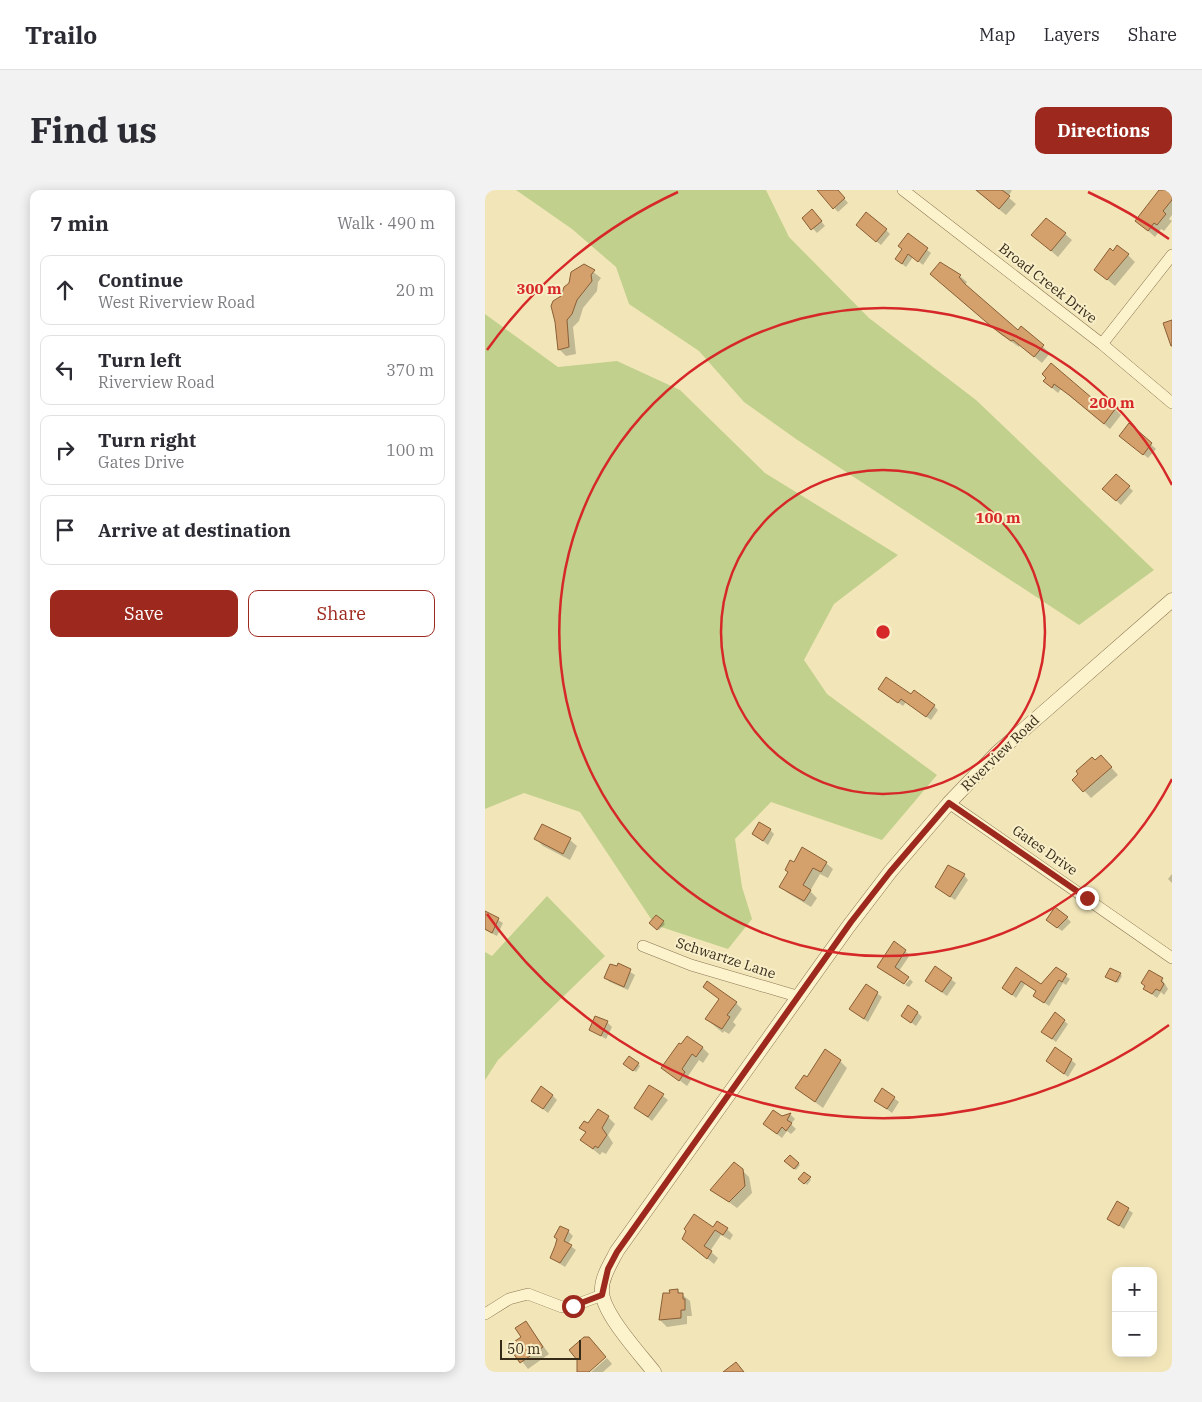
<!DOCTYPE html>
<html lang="en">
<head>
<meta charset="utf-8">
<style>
	:root { --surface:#fff; --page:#f2f2f3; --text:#2b2b33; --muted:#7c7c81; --line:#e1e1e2; --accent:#9d281d }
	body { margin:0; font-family:"IBM Plex Serif",serif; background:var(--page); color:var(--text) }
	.controls { position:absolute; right:15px; bottom:15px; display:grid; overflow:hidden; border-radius:10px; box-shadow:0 2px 12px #0003 }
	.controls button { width:45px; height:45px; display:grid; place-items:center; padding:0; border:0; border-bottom:1px solid var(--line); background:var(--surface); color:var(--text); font:25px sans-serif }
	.scale { position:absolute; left:15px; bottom:12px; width:81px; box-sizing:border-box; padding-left:5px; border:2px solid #362a19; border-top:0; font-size:14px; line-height:18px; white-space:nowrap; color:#362a19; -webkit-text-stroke:4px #f8efc9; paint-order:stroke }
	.stop { position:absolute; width:15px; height:15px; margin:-11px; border:4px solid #9d281d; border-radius:50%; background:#fff }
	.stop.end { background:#9d281d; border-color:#fff; box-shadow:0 1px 5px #0008 }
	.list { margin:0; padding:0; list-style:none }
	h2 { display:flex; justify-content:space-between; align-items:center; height:65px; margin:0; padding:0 20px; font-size:21px }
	h2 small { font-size:16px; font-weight:400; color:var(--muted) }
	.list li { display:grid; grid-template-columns:32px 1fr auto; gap:15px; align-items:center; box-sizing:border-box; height:70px; margin:0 10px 10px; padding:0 10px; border:1px solid var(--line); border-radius:10px }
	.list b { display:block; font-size:19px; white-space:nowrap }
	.list p { margin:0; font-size:16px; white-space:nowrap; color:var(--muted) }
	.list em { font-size:16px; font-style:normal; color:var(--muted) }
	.actions { display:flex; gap:10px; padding:15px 20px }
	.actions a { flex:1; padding:11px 0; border:1px solid var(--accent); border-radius:10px; text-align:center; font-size:18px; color:var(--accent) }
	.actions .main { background:var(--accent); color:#fff }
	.icon { flex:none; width:28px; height:28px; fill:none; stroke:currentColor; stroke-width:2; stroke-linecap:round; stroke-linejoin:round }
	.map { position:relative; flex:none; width:687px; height:1182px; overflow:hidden; border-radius:10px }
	header { display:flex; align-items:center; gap:30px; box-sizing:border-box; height:70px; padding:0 25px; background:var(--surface); border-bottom:1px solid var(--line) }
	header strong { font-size:24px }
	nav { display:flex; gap:28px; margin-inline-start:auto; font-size:18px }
	.intro { display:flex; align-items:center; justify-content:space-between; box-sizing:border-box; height:120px; padding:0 30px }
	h1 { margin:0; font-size:35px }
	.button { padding:12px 22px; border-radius:10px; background:var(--accent); color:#fff; font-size:18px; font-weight:700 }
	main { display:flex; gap:30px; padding:0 30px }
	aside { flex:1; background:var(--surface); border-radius:10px; box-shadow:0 2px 12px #0003 }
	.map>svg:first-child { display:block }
	.green { fill:#c1d08c }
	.shadow { fill:#0003 }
	.building { fill:#d4a06b; stroke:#8a5f36 }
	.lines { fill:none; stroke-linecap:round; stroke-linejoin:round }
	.minor-casing { stroke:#897552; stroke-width:12 }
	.tertiary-casing { stroke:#897552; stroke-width:15 }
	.minor { stroke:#fcf2cc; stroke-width:11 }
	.tertiary { stroke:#fcf2cc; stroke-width:14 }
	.route { stroke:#9d281d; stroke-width:6 }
	.ring { fill:none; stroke:#d62828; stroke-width:2.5 }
	.labels { text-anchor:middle; stroke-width:4; stroke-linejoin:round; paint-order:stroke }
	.street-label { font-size:14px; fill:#362a19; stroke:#f8efc9 }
	.centre { fill:#d62828; stroke:#f8efc9; stroke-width:2.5 }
	.ring-label { font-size:15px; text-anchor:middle; font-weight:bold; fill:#d62828; stroke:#f8efc9; stroke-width:4; stroke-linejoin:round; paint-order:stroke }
</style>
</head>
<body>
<header>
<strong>Trailo</strong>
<nav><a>Map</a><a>Layers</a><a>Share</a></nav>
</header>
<div class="intro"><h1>Find us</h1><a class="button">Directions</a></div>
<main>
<aside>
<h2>7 min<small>Walk · 490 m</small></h2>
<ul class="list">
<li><svg class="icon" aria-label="ahead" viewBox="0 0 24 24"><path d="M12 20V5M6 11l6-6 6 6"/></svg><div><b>Continue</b><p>West Riverview Road</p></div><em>20 m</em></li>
<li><svg class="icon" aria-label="left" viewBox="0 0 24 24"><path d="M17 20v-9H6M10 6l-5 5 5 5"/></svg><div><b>Turn left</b><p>Riverview Road</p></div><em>370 m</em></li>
<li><svg class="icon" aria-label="right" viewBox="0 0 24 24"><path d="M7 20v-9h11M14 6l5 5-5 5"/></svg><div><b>Turn right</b><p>Gates Drive</p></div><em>100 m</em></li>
<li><svg class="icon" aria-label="arrive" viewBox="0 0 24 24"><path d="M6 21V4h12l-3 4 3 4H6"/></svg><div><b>Arrive at destination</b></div></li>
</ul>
<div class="actions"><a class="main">Save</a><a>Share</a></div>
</aside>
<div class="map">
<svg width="687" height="1182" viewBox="0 0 687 1182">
	<rect width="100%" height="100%" fill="#f2e6b9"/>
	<path class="green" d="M 31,0 L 281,0 L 304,47 L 384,128 L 491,210 L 669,380 L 594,435 L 311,249 L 259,212 L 214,161 L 144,114 L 131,77 L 87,39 Z
		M 0,124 L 73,177 L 132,171 L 195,200 L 280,283 L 413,365 L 349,414 L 319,470 L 342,504 L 452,585 L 397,650 L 286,612 L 250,649 L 257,697 L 267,729 L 243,759 L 170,735 L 95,622 L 39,603 L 0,619 Z
		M 62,706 L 120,766 L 13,870 L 0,890 L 0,762 L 7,766 Z"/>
	<path class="shadow" d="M 333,0 L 352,0 L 363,13 L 353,22 Z
		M 490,0 L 527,0 L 523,7 L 531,14 L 521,25 Z
		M 676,0 L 683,0 L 687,3 L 687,25 L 684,29 L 687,31 L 679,41 L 676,39 L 670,47 L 652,31 Z
		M 331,25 L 340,36 L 332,43 L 318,28 Z
		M 377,40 L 401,40 L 405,44 L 396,55 Z
		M 580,44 L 587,50 L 573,67 L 548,45 Z
		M 423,45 L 446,63 L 438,75 L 428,67 L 421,77 L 416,73 Z
		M 628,62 L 643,65 L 650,72 L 630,96 L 618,86 Z
		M 99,75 L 116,88 L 113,92 L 112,101 L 98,118 L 94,131 L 88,137 L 91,164 L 81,166 L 74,159 L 77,107 Z
		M 475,86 L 482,92 L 480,95 L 533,142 L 536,138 L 565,163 L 557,173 L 535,155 L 534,157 L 515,144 L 454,91 Z
		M 563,188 L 630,219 L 636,225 L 625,239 L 576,199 L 573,203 L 566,197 Z
		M 644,235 L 671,259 L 663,268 L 640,250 Z
		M 644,297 L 648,301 L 636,315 L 623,303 Z
		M 394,499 L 427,506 L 449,516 L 453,520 L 446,530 L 421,512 L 418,516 Z
		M 610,572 L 623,574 L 633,585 L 606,608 L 589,590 Z
		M 285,640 L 289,644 L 283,655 L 269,644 Z
		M 51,649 L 85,650 L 92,656 L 85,670 L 58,656 Z
		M 341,673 L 348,679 L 343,688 L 335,684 L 325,701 L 332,708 L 326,717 L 303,703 L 296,697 L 309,674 Z
		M 687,684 L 687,693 L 683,689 Z
		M 479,685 L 483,690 L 470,710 L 451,697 Z
		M 0,722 L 18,733 L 12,746 L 0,740 Z
		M 172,727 L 180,734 L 174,740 L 166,733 Z
		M 582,728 L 586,732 L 577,741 L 567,734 Z
		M 409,753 L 425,765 L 414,781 L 423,787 L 418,794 L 398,780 Z
		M 134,775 L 150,785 L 143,800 L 125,792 L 120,788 Z
		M 450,778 L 471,793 L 462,806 L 446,795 Z
		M 531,779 L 556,795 L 571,779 L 585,789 L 581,795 L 578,793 L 564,816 L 550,806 L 552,802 L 540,794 L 531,808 L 519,798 Z
		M 635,784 L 637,786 L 633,793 L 623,788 Z
		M 425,789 L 428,792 L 424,797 L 420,795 Z
		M 677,789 L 683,799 L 679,805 L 676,802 L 672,808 L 660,799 Z
		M 381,795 L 397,807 L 383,832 L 370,823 Z
		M 220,797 L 251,813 L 257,819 L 248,832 L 251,835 L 244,844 L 239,841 L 238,843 L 221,829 L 235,810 Z
		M 433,823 L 437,827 L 431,836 L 418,826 Z
		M 579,831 L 583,834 L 571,852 L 558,842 Z
		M 122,832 L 127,837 L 121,849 L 106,840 Z
		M 217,857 L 224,864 L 218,873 L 214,870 L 203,886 L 206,890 L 202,896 L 178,878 Z
		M 586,870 L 591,874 L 583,887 L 562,871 Z
		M 355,871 L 362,878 L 338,918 L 311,898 L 323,889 Z
		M 153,874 L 155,876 L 151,882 L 142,876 Z
		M 165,896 L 183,910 L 167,931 L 151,918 Z
		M 68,906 L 72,910 L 63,923 L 48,911 Z
		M 409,908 L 414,912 L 407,923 L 391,911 Z
		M 306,925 L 310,929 L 306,934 L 311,939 L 306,944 L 302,941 L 297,948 L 279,934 Z
		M 123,927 L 130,934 L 123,945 L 128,953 L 121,964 L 117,962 L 115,965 L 97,950 L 101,943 L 96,938 Z
		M 305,966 L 315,975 L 311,980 L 301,971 Z
		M 257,980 L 264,987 L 267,1003 L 252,1018 L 227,1000 Z
		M 319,983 L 326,990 L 322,995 L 315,989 Z
		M 633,1013 L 648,1023 L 639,1039 L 624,1029 Z
		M 229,1038 L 242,1039 L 248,1045 L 245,1050 L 236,1045 L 225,1061 L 233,1068 L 229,1074 L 198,1049 Z
		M 83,1041 L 88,1046 L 83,1054 L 91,1060 L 80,1077 L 66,1068 Z
		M 193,1101 L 205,1111 L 207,1126 L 202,1126 L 202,1134 L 182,1137 L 175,1130 L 179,1105 L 186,1105 Z
		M 41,1132 L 64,1164 L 43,1179 L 25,1156 L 38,1147 Z
		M 122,1168 L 127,1174 L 118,1182 L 106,1182 Z"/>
	<path class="building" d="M 332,0 L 353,0 L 360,8 L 348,19 Z
		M 491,0 L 517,0 L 525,6 L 514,19 Z
		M 674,0 L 687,0 L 687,10 L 678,21 L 681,24 L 672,35 L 669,33 L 663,41 L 650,31 Z
		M 327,19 L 337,31 L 326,40 L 317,28 Z
		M 381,22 L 402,39 L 391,52 L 371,35 Z
		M 561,28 L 581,43 L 566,61 L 546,45 Z
		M 423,43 L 443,58 L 433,72 L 423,64 L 417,74 L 410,69 L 417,59 L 413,56 Z
		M 632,55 L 644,64 L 622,90 L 609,80 L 625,58 L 628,61 Z
		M 455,72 L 476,85 L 474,87 L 480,94 L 533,140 L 536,136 L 559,155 L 549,167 L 528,150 L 526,151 L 507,137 L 445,84 Z
		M 99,74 L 110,80 L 106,85 L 107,91 L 92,110 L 87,124 L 82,130 L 84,157 L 73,160 L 70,132 L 66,116 L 68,111 L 76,106 L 79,97 L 84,93 L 86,82 Z
		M 687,130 L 687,156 L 686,156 L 678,133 Z
		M 566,173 L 607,208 L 617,213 L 619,210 L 631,218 L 619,234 L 584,205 L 569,194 L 567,198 L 558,191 L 561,188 L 557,184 Z
		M 644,233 L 667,253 L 658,265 L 634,246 Z
		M 631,284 L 645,296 L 631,311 L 617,299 Z
		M 401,487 L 426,504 L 429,500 L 450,515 L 441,527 L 416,509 L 413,513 L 393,499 Z
		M 616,565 L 627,577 L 598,602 L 587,590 L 593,584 L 591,581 L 607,567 L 610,570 Z
		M 274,632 L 286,639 L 278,651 L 267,644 Z
		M 57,634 L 86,648 L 78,664 L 49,649 Z
		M 317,657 L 342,672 L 336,682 L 328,678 L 318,695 L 326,700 L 319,711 L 294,697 L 303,682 L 300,680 L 305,670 L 309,672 Z
		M 463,675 L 480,684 L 465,707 L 450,697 Z
		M 570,717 L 583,727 L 572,738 L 561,730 Z
		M 0,721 L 14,728 L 7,743 L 0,739 Z
		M 171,725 L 179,731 L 172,740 L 164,733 Z
		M 409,751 L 421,760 L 410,777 L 424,787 L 419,794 L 392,777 Z
		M 133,773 L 146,779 L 139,797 L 119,788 L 125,774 L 132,776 Z
		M 450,776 L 467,788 L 457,802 L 440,791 Z
		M 531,777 L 556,794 L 571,777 L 582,784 L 577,792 L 574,790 L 559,813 L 548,806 L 551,801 L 536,791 L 527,805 L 517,798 Z
		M 625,778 L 636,783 L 631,792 L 620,787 Z
		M 664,780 L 678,788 L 676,791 L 679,794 L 675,801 L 671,799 L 667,804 L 658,799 L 660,796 L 656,793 Z
		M 222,791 L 252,812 L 242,825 L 245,827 L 237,839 L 220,829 L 234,809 L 218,797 Z
		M 381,794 L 393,802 L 379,829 L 364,819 Z
		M 423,815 L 433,822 L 426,833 L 416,826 Z
		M 570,822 L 580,830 L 567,849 L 556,842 Z
		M 110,826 L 123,831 L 116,846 L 104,840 Z
		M 202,846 L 218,857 L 211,867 L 207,864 L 197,879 L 200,882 L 194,891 L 176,878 L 194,853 L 196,854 Z
		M 570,857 L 587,869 L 579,884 L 561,871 Z
		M 340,859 L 356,870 L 330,912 L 310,898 L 319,885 L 322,887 Z
		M 144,866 L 154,873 L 148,881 L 138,874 Z
		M 164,895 L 179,904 L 163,927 L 149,918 Z
		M 56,896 L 68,905 L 58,919 L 46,911 Z
		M 397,898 L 410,907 L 402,919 L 389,911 Z
		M 113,919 L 124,926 L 117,938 L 122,945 L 113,958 L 110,956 L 108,959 L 95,950 L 101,942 L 94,938 L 99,931 L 103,933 Z
		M 288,920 L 297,926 L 306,923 L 302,930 L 307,933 L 301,941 L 297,937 L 292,944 L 278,934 Z
		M 305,965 L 314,973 L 309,979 L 299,971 Z
		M 249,972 L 258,979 L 260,996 L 244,1012 L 225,1000 Z
		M 319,982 L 326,987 L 319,994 L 313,989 Z
		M 632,1011 L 644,1018 L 634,1036 L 622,1029 Z
		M 209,1024 L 228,1037 L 232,1031 L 243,1038 L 238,1045 L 230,1040 L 219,1056 L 227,1061 L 222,1069 L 197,1049 L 201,1041 L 199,1039 Z
		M 75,1036 L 84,1040 L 79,1051 L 87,1055 L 75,1073 L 65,1068 L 70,1056 L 72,1049 L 69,1047 Z
		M 193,1099 L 193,1103 L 198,1103 L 198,1109 L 200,1109 L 200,1120 L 196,1120 L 196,1128 L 174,1130 L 178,1103 L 185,1103 L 184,1100 Z
		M 41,1131 L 58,1157 L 35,1173 L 23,1156 L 36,1147 L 30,1138 Z
		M 99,1147 L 104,1147 L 121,1167 L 104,1182 L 92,1182 L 92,1170 L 84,1160 Z
		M 251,1172 L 259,1182 L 238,1182 Z"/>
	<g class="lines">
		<g class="minor-casing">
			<path id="minor" d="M 418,0 L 617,154 L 687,213
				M 617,154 L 687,65
				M 464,613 L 687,768
				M 158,756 L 206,775 L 315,807
				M 0,1124 L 24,1109 L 43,1104 L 77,1117 L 88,1116 L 117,1105"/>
		</g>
		<g class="tertiary-casing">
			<path id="tertiary" d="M 169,1182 C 155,1164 117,1123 117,1101 C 116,1088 126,1073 132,1061 L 363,737 L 405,682 L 464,613 L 512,563 L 687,410"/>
		</g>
		<use href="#minor" class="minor"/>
		<use href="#tertiary" class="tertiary"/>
	</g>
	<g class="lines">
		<path class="route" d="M 88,1116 L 117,1105 L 123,1079 L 132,1062 L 366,732 L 405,682 L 464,613 L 602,708"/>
	</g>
	<g class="ring">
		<circle cx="398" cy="442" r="162"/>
		<path d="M687 589A324 324 0 1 1 687 295"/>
		<path d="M684 835A486 486 0 0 1 2 724M2 160A486 486 0 0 1 193 2M603 2A486 486 0 0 1 684 49"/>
	</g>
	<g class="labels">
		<g class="street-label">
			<text transform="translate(563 93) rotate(38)" y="5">Broad Creek Drive</text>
			<text transform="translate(515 563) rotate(-44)" y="5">Riverview Road</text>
			<text transform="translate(560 660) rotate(35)" y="5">Gates Drive</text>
			<text transform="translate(241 768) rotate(18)" y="5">Schwartze Lane</text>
		</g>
	</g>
	<circle cx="398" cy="442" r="8" class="centre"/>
	<g class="ring-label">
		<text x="54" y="104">300 m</text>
		<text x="627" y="218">200 m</text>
		<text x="513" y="333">100 m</text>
	</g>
</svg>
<div class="controls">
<button>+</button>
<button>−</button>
</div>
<div class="scale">50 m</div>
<div class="stop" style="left:88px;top:1116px"></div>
<div class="stop end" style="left:602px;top:708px"></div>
</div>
</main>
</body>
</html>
